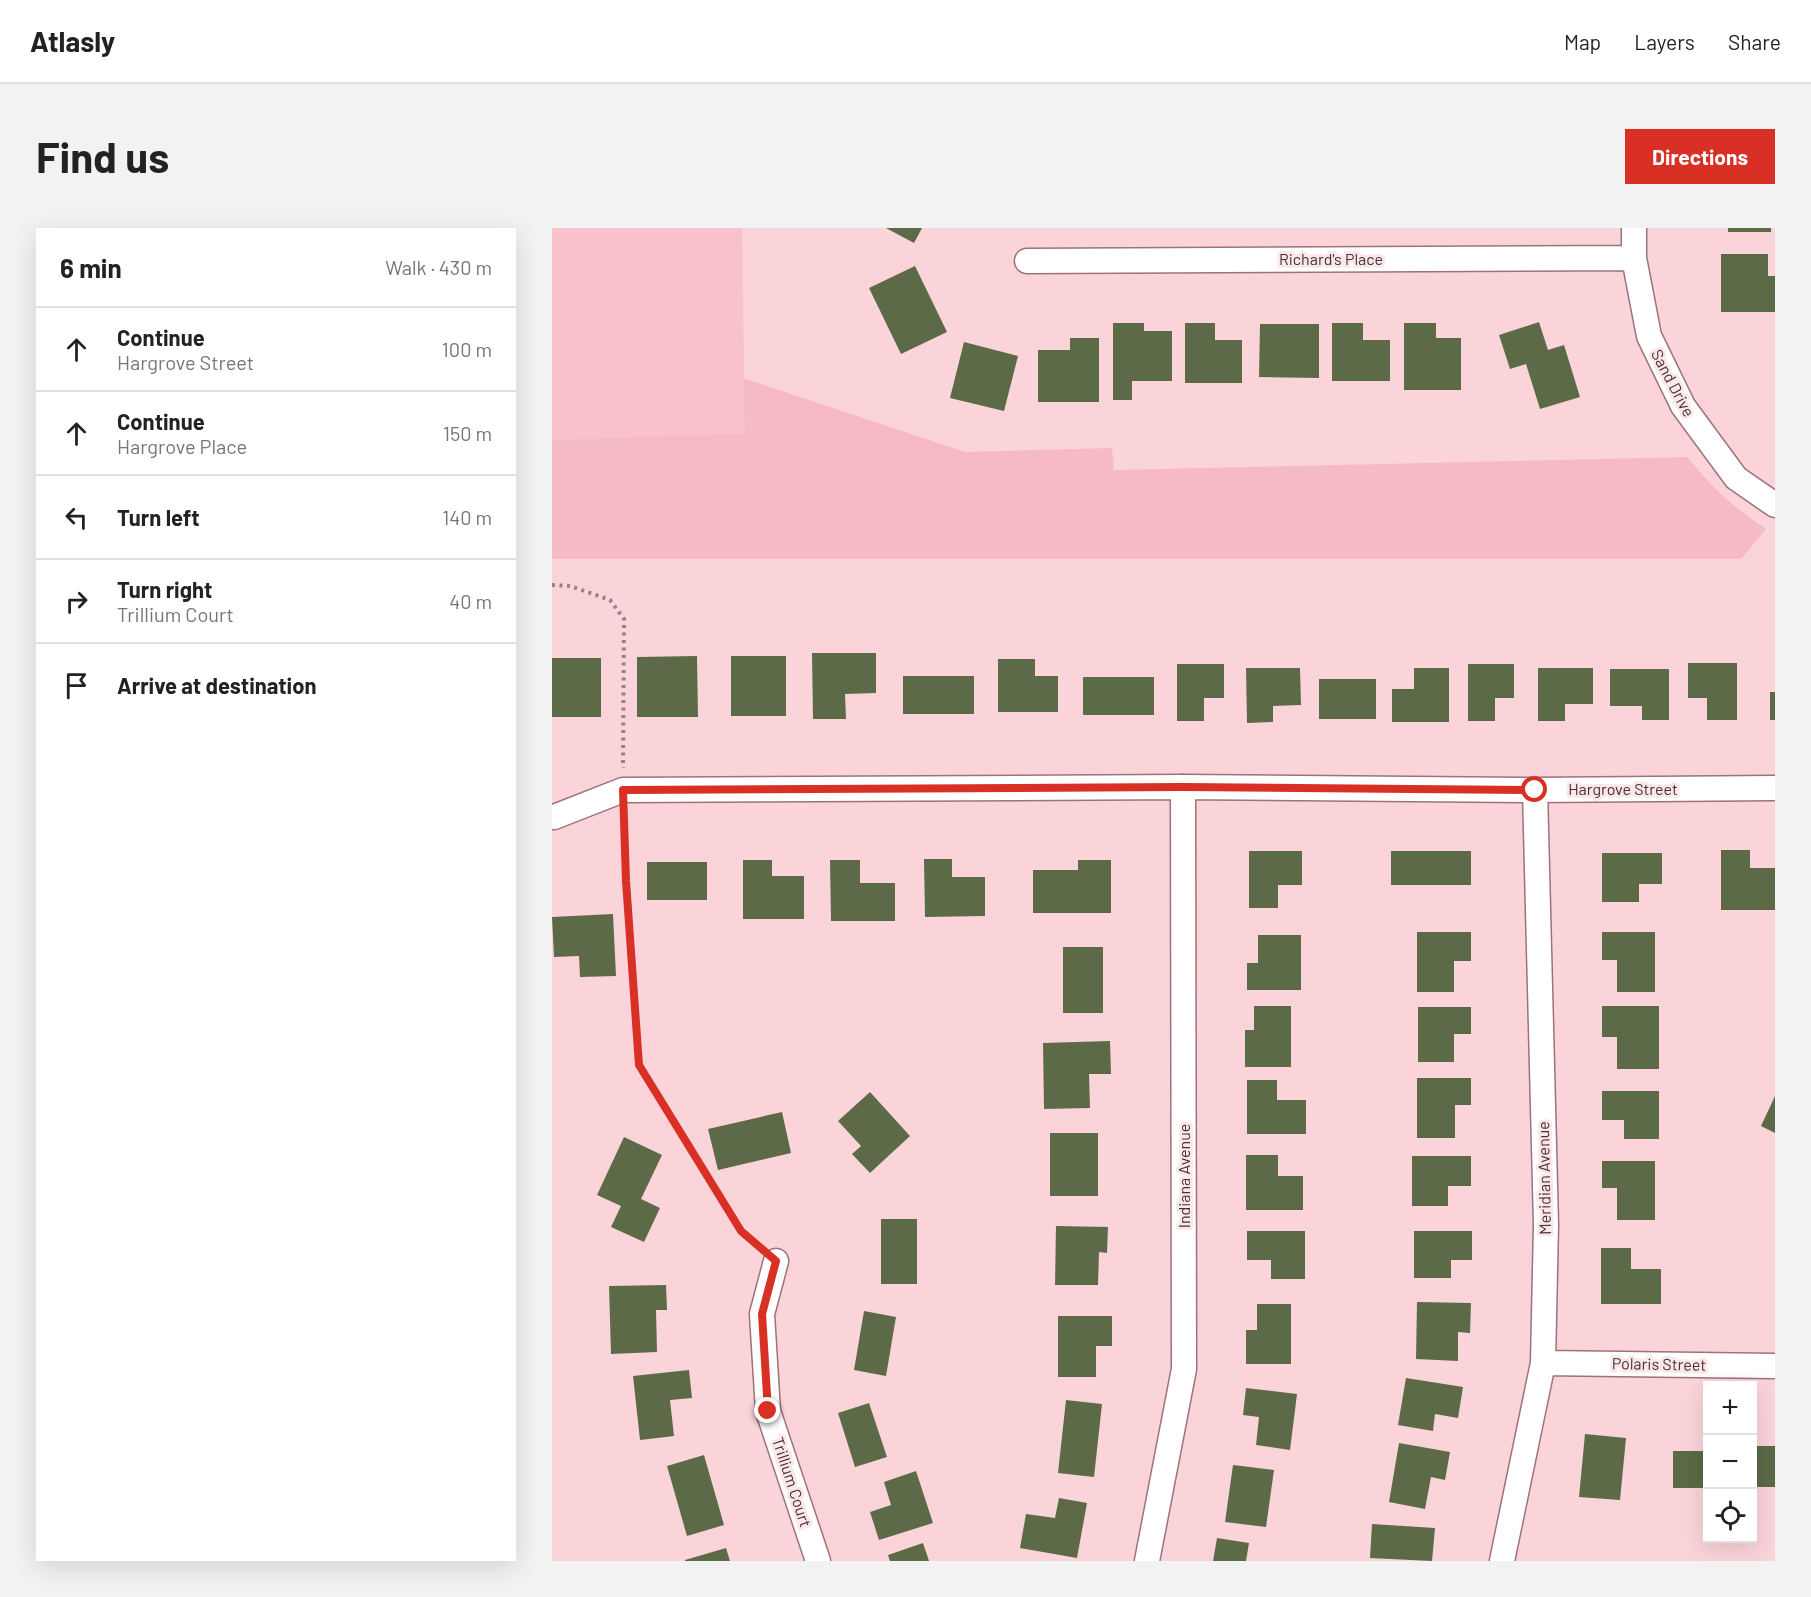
<!DOCTYPE html>
<html lang="en">
<head>
<meta charset="utf-8">
<style>
	:root { --surface:#fff; --page:#f2f2f2; --text:#222; --muted:#767676; --line:#e0e0e0; --accent:#d93025 }
	body { margin:0; font-family:Barlow,sans-serif; background:var(--page); color:var(--text) }
	.controls { position:absolute; right:18px; bottom:18px; display:grid; overflow:hidden; border-radius:0px; box-shadow:0 6px 24px #0002 }
	.controls button { width:54px; height:54px; display:grid; place-items:center; padding:0; border:0; border-bottom:2px solid var(--line); background:var(--surface); color:var(--text); font:30px sans-serif }
	.stop { position:absolute; width:18px; height:18px; margin:-14px; border:4px solid #d93025; border-radius:50%; background:#fff }
	.stop.end { background:#d93025; border-color:#fff; box-shadow:0 2px 6px #0008 }
	.list { margin:0; padding:0; list-style:none }
	h2 { display:flex; justify-content:space-between; align-items:center; height:78px; margin:0; padding:0 24px; font-size:26px }
	h2 small { font-size:20px; font-weight:400; color:var(--muted) }
	.list li { display:grid; grid-template-columns:39px 1fr auto; gap:18px; align-items:center; box-sizing:border-box; height:84px; padding:0 24px; border-top:2px solid var(--line) }
	.list b { display:block; font-size:22px; white-space:nowrap }
	.list p { margin:0; font-size:20px; white-space:nowrap; color:var(--muted) }
	.list em { font-size:20px; font-style:normal; color:var(--muted) }
	.icon { flex:none; width:33px; height:33px; fill:none; stroke:currentColor; stroke-width:2; stroke-linecap:round; stroke-linejoin:round }
	.map { position:relative; flex:none; width:1223px; height:1333px; overflow:hidden; border-radius:0px }
	header { display:flex; align-items:center; gap:36px; box-sizing:border-box; height:84px; padding:0 30px; background:var(--surface); border-bottom:2px solid var(--line) }
	header strong { font-size:28px }
	nav { display:flex; gap:33px; margin-inline-start:auto; font-size:21px }
	.intro { display:flex; align-items:center; justify-content:space-between; box-sizing:border-box; height:144px; padding:0 36px }
	h1 { margin:0; font-size:42px }
	.button { padding:15px 27px; border-radius:0px; background:var(--accent); color:#fff; font-size:21px; font-weight:700 }
	main { display:flex; gap:36px; padding:0 36px }
	aside { flex:1; background:var(--surface); border-radius:0px; box-shadow:0 6px 24px #0002 }
	.map>svg:first-child { display:block }
	.built { fill:#f9c1cb }
	.green { fill:#f5bac5 }
	.building { fill:#5c6a47 }
	.lines { fill:none; stroke-linecap:round; stroke-linejoin:round }
	.minor-casing { stroke:#9d727a; stroke-width:27 }
	.path { stroke:#9c7f84; stroke-width:4; stroke-dasharray:3 4.5; stroke-linecap:butt }
	.minor { stroke:#fff; stroke-width:24 }
	.route { stroke:#d93025; stroke-width:8 }
	.labels { text-anchor:middle; stroke-width:6; stroke-linejoin:round; paint-order:stroke }
	.street-label { font-size:16px; fill:#453236; stroke:#fbe7ea }
</style>
</head>
<body>
<header>
<strong>Atlasly</strong>
<nav><a>Map</a><a>Layers</a><a>Share</a></nav>
</header>
<div class="intro"><h1>Find us</h1><a class="button">Directions</a></div>
<main>
<aside>
<h2>6 min<small>Walk · 430 m</small></h2>
<ul class="list">
<li><svg class="icon" aria-label="ahead" viewBox="0 0 24 24"><path d="M12 20V5M6 11l6-6 6 6"/></svg><div><b>Continue</b><p>Hargrove Street</p></div><em>100 m</em></li>
<li><svg class="icon" aria-label="ahead" viewBox="0 0 24 24"><path d="M12 20V5M6 11l6-6 6 6"/></svg><div><b>Continue</b><p>Hargrove Place</p></div><em>150 m</em></li>
<li><svg class="icon" aria-label="left" viewBox="0 0 24 24"><path d="M17 20v-9H6M10 6l-5 5 5 5"/></svg><div><b>Turn left</b></div><em>140 m</em></li>
<li><svg class="icon" aria-label="right" viewBox="0 0 24 24"><path d="M7 20v-9h11M14 6l5 5-5 5"/></svg><div><b>Turn right</b><p>Trillium Court</p></div><em>40 m</em></li>
<li><svg class="icon" aria-label="arrive" viewBox="0 0 24 24"><path d="M6 21V4h12l-3 4 3 4H6"/></svg><div><b>Arrive at destination</b></div></li>
</ul>
</aside>
<div class="map">
<svg width="1223" height="1333" viewBox="0 0 1223 1333">
	<rect width="100%" height="100%" fill="#fbd4da"/>
	<path class="built" d="M 0,0 L 190,0 L 193,205 L 0,212 Z"/>
	<path class="green" d="M 191,150 L 413,224 L 560,220 L 562,242 L 1136,229 C 1157,258 1185,282 1214,301 L 1189,331 L 0,331 L 0,212 L 193,205 Z"/>
	<path class="building" d="M 334,0 L 370,0 L 362,15 Z
		M 1176,0 L 1219,0 L 1219,4 L 1176,4 Z
		M 1169,26 L 1216,26 L 1216,48 L 1223,48 L 1223,84 L 1169,84 Z
		M 363,38 L 395,104 L 349,126 L 317,60 Z
		M 987,94 L 996,122 L 1012,117 L 1028,169 L 988,181 L 974,136 L 958,141 L 947,107 Z
		M 561,95 L 592,95 L 592,103 L 620,103 L 620,153 L 580,153 L 580,172 L 561,172 Z
		M 633,95 L 663,95 L 663,112 L 690,112 L 690,155 L 633,155 Z
		M 780,95 L 811,95 L 811,112 L 838,112 L 838,153 L 780,153 Z
		M 852,95 L 884,95 L 884,110 L 909,110 L 909,162 L 852,162 Z
		M 708,96 L 767,96 L 767,150 L 707,149 Z
		M 518,110 L 547,110 L 547,174 L 486,174 L 486,122 L 518,122 Z
		M 412,114 L 466,128 L 452,183 L 398,170 Z
		M 260,425 L 324,425 L 324,465 L 293,466 L 294,491 L 261,491 Z
		M 145,428 L 146,489 L 85,489 L 85,429 Z
		M 179,428 L 234,428 L 234,488 L 179,488 Z
		M 0,430 L 49,430 L 49,489 L 0,489 Z
		M 446,431 L 483,431 L 483,448 L 506,448 L 506,484 L 446,484 Z
		M 1136,435 L 1185,435 L 1185,492 L 1155,492 L 1155,470 L 1136,470 Z
		M 625,436 L 672,436 L 672,470 L 652,470 L 652,493 L 625,493 Z
		M 916,436 L 962,436 L 962,470 L 943,470 L 943,493 L 916,493 Z
		M 694,440 L 748,440 L 749,477 L 721,478 L 721,494 L 695,495 Z
		M 862,440 L 897,440 L 897,494 L 840,494 L 840,461 L 862,461 Z
		M 986,440 L 1041,440 L 1041,476 L 1013,476 L 1013,493 L 986,493 Z
		M 1058,441 L 1117,441 L 1117,492 L 1090,492 L 1090,478 L 1058,478 Z
		M 351,448 L 422,448 L 422,486 L 351,486 Z
		M 531,449 L 602,449 L 602,487 L 531,487 Z
		M 767,451 L 824,451 L 824,491 L 767,491 Z
		M 1218,464 L 1223,464 L 1223,492 L 1218,492 Z
		M 1169,622 L 1198,622 L 1198,640 L 1223,640 L 1223,682 L 1169,682 Z
		M 697,623 L 750,623 L 750,657 L 726,657 L 726,680 L 697,680 Z
		M 839,623 L 919,623 L 919,657 L 839,657 Z
		M 1050,625 L 1110,625 L 1110,656 L 1087,656 L 1087,674 L 1050,674 Z
		M 372,631 L 400,631 L 400,649 L 433,649 L 433,688 L 373,689 Z
		M 191,632 L 220,632 L 220,648 L 252,648 L 252,691 L 191,691 Z
		M 278,632 L 308,632 L 308,655 L 343,655 L 343,693 L 279,693 Z
		M 526,632 L 559,632 L 559,685 L 481,685 L 481,642 L 526,642 Z
		M 95,634 L 155,634 L 155,672 L 95,672 Z
		M 61,686 L 64,748 L 28,749 L 27,728 L 2,729 L 0,689 Z
		M 865,704 L 919,704 L 919,733 L 902,733 L 902,764 L 865,764 Z
		M 1050,704 L 1103,704 L 1103,764 L 1065,764 L 1065,732 L 1050,732 Z
		M 706,707 L 749,707 L 749,762 L 695,762 L 695,735 L 706,735 Z
		M 511,719 L 551,719 L 551,785 L 511,785 Z
		M 702,778 L 739,778 L 739,839 L 693,839 L 693,802 L 702,802 Z
		M 1050,778 L 1107,778 L 1107,841 L 1065,841 L 1065,809 L 1050,809 Z
		M 866,779 L 919,779 L 919,806 L 902,806 L 902,834 L 866,834 Z
		M 558,813 L 559,846 L 537,846 L 538,880 L 492,881 L 491,815 Z
		M 865,850 L 919,850 L 919,877 L 903,877 L 903,910 L 865,910 Z
		M 695,852 L 725,852 L 725,872 L 754,872 L 754,906 L 695,906 Z
		M 1050,863 L 1107,863 L 1107,911 L 1072,911 L 1072,892 L 1050,892 Z
		M 318,864 L 358,908 L 318,945 L 300,926 L 309,918 L 286,893 Z
		M 1223,868 L 1223,905 L 1209,898 Z
		M 230,884 L 239,925 L 166,942 L 156,901 Z
		M 498,905 L 546,905 L 546,968 L 498,968 Z
		M 72,909 L 110,927 L 89,971 L 108,980 L 92,1014 L 59,999 L 69,978 L 45,967 Z
		M 694,927 L 726,927 L 726,948 L 751,948 L 751,982 L 694,982 Z
		M 860,928 L 919,928 L 919,958 L 896,958 L 896,978 L 860,978 Z
		M 1050,933 L 1103,933 L 1103,992 L 1065,992 L 1065,960 L 1050,960 Z
		M 329,991 L 365,991 L 365,1056 L 329,1056 Z
		M 504,998 L 556,999 L 555,1025 L 547,1024 L 546,1057 L 503,1057 Z
		M 695,1003 L 753,1003 L 753,1051 L 719,1051 L 719,1032 L 695,1032 Z
		M 862,1003 L 920,1003 L 920,1032 L 899,1032 L 899,1050 L 862,1050 Z
		M 1049,1020 L 1079,1020 L 1079,1041 L 1109,1041 L 1109,1076 L 1049,1076 Z
		M 114,1057 L 115,1082 L 104,1082 L 105,1124 L 59,1126 L 57,1058 Z
		M 865,1074 L 919,1075 L 918,1105 L 906,1104 L 906,1133 L 864,1131 Z
		M 705,1076 L 739,1076 L 739,1136 L 694,1136 L 694,1102 L 705,1102 Z
		M 312,1083 L 344,1089 L 334,1148 L 302,1142 Z
		M 506,1088 L 560,1088 L 560,1118 L 544,1118 L 544,1149 L 506,1149 Z
		M 137,1142 L 140,1170 L 118,1172 L 122,1208 L 88,1212 L 81,1148 Z
		M 854,1150 L 911,1159 L 906,1190 L 883,1186 L 881,1203 L 846,1197 Z
		M 694,1160 L 745,1166 L 738,1222 L 704,1217 L 707,1189 L 691,1187 Z
		M 514,1172 L 550,1176 L 542,1249 L 506,1245 Z
		M 317,1175 L 335,1229 L 303,1239 L 286,1185 Z
		M 1153,1205 L 1156,1205 L 1156,1260 L 1121,1260 L 1121,1223 L 1153,1223 Z
		M 1033,1206 L 1074,1210 L 1068,1272 L 1027,1269 Z
		M 847,1215 L 898,1224 L 893,1252 L 879,1249 L 873,1281 L 837,1274 Z
		M 1201,1218 L 1223,1218 L 1223,1259 L 1201,1259 Z
		M 152,1227 L 172,1297 L 135,1308 L 115,1238 Z
		M 681,1237 L 722,1242 L 714,1299 L 673,1294 Z
		M 364,1243 L 381,1295 L 327,1312 L 318,1284 L 339,1277 L 332,1254 Z
		M 507,1270 L 535,1275 L 525,1330 L 468,1320 L 474,1286 L 503,1290 Z
		M 820,1296 L 883,1300 L 880,1333 L 818,1330 Z
		M 665,1310 L 697,1315 L 694,1333 L 661,1333 Z
		M 371,1315 L 377,1333 L 338,1333 L 336,1327 Z
		M 174,1320 L 178,1333 L 133,1333 L 133,1332 Z"/>
	<g class="lines">
		<g class="minor-casing">
			<path id="minor" d="M 1082,0 L 1082,30 L 1097,108 L 1131,178 L 1184,250 L 1223,277
				M 475,33 L 1082,30
				M 2,589 L 71,562 L 631,559 L 983,562 L 1223,560
				M 224,1033 L 210,1086 L 216,1183 L 266,1333
				M 991,1135 L 1223,1138
				M 595,1333 L 632,1141 L 631,559
				M 950,1333 L 991,1135 L 994,997 L 983,562"/>
		</g>
		<path class="path" d="M 0,357 L 18,358 L 58,372 L 72,391 L 71,540
			M 72,587 L 87,837 L 189,1003 L 207,1019"/>
		<use href="#minor" class="minor"/>
	</g>
	<g class="lines">
		<path class="route" d="M 216,1183 L 210,1086 L 224,1033 L 189,1003 L 87,837 L 74,653 L 71,562 L 631,559 L 983,562"/>
	</g>
	<g class="labels">
		<g class="street-label">
			<text x="779" y="37">Richard's Place</text>
			<text transform="translate(1121 155) rotate(62)" y="6">Sand Drive</text>
			<text x="1071" y="567">Hargrove Street</text>
			<text transform="translate(632 948) rotate(-90)" y="6">Indiana Avenue</text>
			<text transform="translate(992 950) rotate(-91)" y="6">Meridian Avenue</text>
			<text transform="translate(1107 1136) rotate(1)" y="6">Polaris Street</text>
			<text transform="translate(240 1254) rotate(72)" y="6">Trillium Court</text>
		</g>
	</g>
</svg>
<div class="controls">
<button>+</button>
<button>−</button>
<button><svg class="icon" aria-label="locate" viewBox="0 0 24 24"><circle cx="12" cy="12" r="6"/><path d="M12 2v4M12 18v4M2 12h4M18 12h4"/></svg></button>
</div>
<div class="stop" style="left:983px;top:562px"></div>
<div class="stop end" style="left:216px;top:1183px"></div>
</div>
</main>
</body>
</html>
